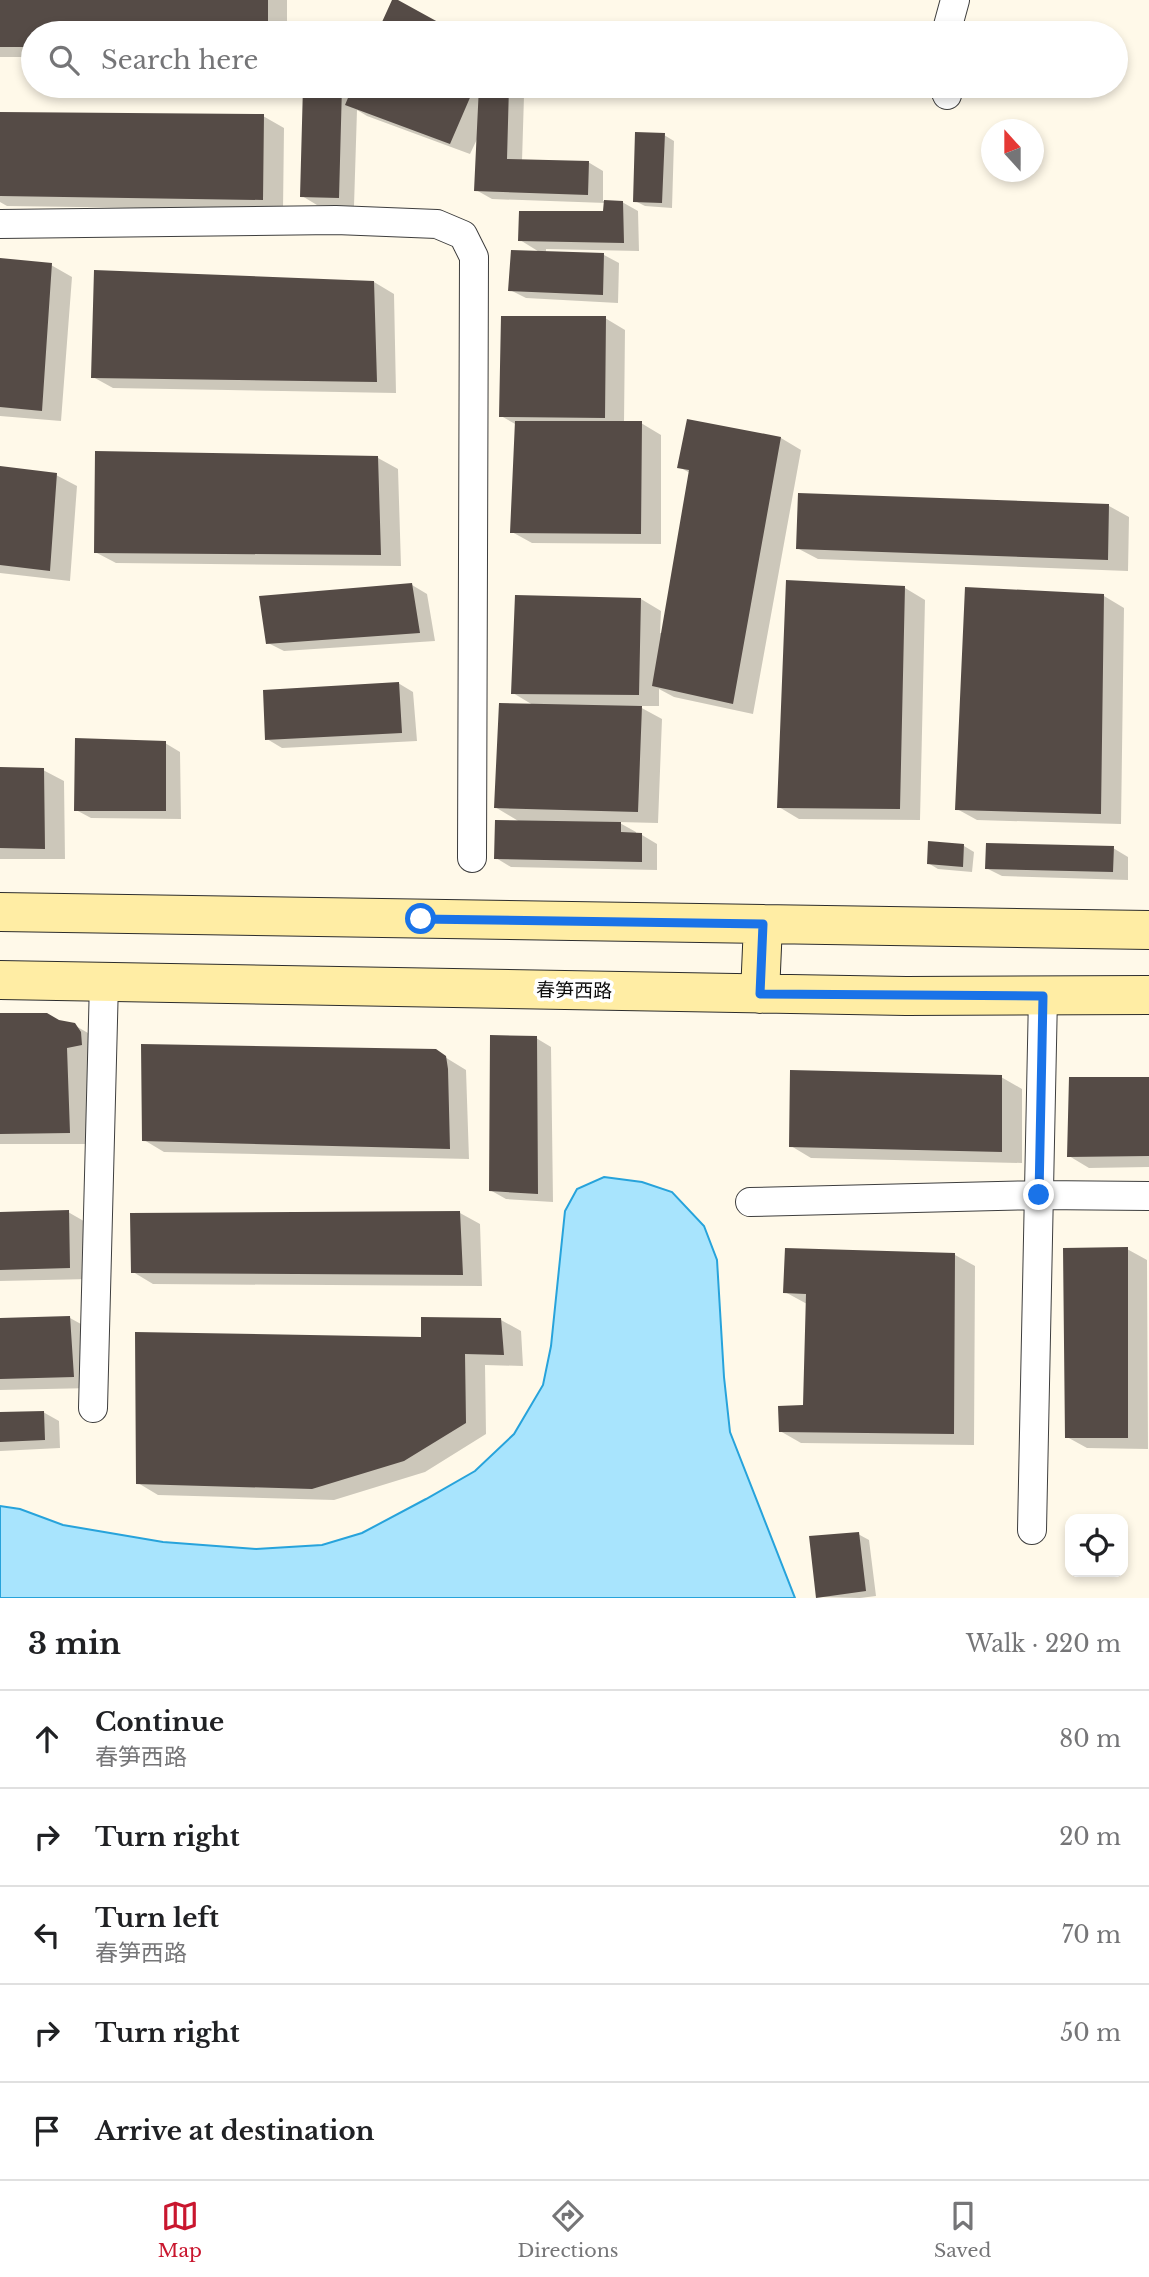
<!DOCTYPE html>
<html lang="en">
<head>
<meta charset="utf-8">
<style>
	:root { --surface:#fff; --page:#f6f6f6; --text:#202124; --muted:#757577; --line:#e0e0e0; --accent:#c9162e }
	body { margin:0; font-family:"Libre Baskerville","Noto Sans SC",serif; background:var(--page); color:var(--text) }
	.controls { position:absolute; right:21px; bottom:21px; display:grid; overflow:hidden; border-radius:14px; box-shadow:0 4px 10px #0003 }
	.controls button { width:63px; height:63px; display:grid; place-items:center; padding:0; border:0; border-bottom:2px solid var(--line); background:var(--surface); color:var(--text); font:35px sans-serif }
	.compass { position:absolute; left:981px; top:119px; width:63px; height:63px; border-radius:50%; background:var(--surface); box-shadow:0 4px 10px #0003; rotate:339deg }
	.stop { position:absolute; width:21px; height:21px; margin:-16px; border:5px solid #1a73e8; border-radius:50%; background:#fff }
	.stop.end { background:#1a73e8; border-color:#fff; box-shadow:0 2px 7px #0008 }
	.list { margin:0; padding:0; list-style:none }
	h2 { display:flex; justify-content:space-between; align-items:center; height:91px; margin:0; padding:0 28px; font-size:30px }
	h2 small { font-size:23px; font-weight:400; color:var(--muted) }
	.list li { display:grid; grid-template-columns:46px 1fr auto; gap:21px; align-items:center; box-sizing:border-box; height:98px; padding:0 28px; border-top:2px solid var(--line) }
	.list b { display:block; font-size:26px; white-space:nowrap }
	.list p { margin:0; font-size:23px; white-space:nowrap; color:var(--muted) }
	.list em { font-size:23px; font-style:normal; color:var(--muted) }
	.icon { flex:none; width:38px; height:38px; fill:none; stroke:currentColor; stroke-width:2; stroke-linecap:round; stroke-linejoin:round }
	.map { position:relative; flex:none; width:1149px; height:1598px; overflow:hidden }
	.search { position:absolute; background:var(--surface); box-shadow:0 4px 10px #0003; left:21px; right:21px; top:21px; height:77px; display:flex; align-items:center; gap:18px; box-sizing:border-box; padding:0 24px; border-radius:38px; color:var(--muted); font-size:26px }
	.sheet { height:581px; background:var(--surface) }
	nav { display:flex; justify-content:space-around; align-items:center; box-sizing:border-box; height:98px; border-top:2px solid var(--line); background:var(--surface); font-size:19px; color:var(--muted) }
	nav a { display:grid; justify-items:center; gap:4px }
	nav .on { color:var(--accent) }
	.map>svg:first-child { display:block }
	.water { fill:#a8e4fd; stroke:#27a3db; stroke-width:2 }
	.shadow { fill:#0003 }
	.building { fill:#554b46 }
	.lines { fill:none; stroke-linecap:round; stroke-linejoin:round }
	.street-casing { stroke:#3e3e3e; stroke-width:30 }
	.secondary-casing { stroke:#2d2d2d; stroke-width:40 }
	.street { stroke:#fff; stroke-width:28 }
	.secondary { stroke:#ffeda4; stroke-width:38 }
	.route { stroke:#1a73e8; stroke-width:9 }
	.labels { text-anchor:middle; stroke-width:7; stroke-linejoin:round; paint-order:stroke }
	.street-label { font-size:19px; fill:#0b0b0b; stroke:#fff }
</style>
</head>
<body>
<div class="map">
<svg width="1149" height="1598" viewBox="0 0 1149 1598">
	<rect width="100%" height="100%" fill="#fff9e9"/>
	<path class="water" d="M 604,1177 L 642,1182 L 672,1192 L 704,1226 L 717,1260 L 724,1377 L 730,1432 L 795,1598 L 0,1598 L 0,1506 L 20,1509 L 63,1525 L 163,1542 L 256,1549 L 322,1545 L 362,1533 L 426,1499 L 475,1471 L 514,1434 L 543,1385 L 551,1346 L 565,1211 L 577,1189 Z"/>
	<path class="shadow" d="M 0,0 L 287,0 L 287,33 L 33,33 L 33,57 L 0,57 Z
		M 305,86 L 501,86 L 508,87 L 524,96 L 522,161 L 588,162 L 603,171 L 603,201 L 622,202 L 638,211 L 639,251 L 546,249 L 546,253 L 604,255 L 619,263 L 618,303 L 526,298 L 510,290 L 541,253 L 520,240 L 605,213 L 606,203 L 492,199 L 476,190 L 479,135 L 470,154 L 367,116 L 357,110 L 354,206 L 317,205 L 302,196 Z
		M 0,114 L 263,116 L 284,128 L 283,210 L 7,206 L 0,202 Z
		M 664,135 L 674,141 L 672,208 L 645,206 L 635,201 Z
		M 0,260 L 51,265 L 72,277 L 61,421 L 0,416 Z
		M 374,282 L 394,294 L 396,393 L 113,388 L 93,377 Z
		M 605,318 L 625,330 L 624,423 L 641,423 L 661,435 L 661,544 L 532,543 L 512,532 L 517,425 L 501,416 Z
		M 688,421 L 781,438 L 801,450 L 753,714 L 674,697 L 659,689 L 659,706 L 638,706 L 662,719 L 658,823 L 618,822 L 636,832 L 636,835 L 642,835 L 657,844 L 657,870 L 511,867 L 496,858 L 520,822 L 495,807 L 533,705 L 513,693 L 641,599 L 661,611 L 660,633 L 663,633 L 690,473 L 679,467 Z
		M 378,458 L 398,469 L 401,566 L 116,563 L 95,552 Z
		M 0,468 L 56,475 L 77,486 L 70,581 L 0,573 Z
		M 1109,506 L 1129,517 L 1128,571 L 818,559 L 797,548 Z
		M 412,585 L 427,594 L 435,641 L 284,651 L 268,643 Z
		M 905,588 L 925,600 L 920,820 L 799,819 L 779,807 Z
		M 1104,596 L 1124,608 L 1121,824 L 977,820 L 957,809 Z
		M 398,683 L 413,692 L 417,741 L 282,748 L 267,739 Z
		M 165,743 L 180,752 L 181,819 L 91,818 L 76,810 Z
		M 0,768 L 43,770 L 64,781 L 65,859 L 0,859 Z
		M 964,846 L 974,852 L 972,872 L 938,869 L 928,863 Z
		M 1113,848 L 1128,857 L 1128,880 L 1002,876 L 986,868 Z
		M 0,1015 L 74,1025 L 95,1037 L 102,1056 L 87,1059 L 89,1144 L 0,1144 Z
		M 536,1038 L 551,1047 L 553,1202 L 506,1199 L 490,1190 Z
		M 435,1051 L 466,1070 L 469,1159 L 164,1152 L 144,1140 Z
		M 1001,1077 L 1022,1089 L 1022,1163 L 811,1158 L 791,1146 Z
		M 1149,1079 L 1149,1167 L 1089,1168 L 1069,1156 Z
		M 68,1212 L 89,1224 L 90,1279 L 0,1281 L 0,1214 Z
		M 460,1213 L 480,1224 L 482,1286 L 153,1284 L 133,1272 Z
		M 1127,1249 L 1147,1260 L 1148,1449 L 1087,1448 L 1067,1437 Z
		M 787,1250 L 955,1255 L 975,1266 L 974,1445 L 801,1443 L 780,1431 L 805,1407 L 807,1304 L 785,1292 Z
		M 70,1318 L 90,1329 L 93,1388 L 0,1390 L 0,1320 Z
		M 501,1320 L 521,1331 L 523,1366 L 485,1365 L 486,1434 L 425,1472 L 334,1500 L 158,1495 L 138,1483 L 423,1339 Z
		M 43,1412 L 59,1421 L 60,1448 L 0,1451 L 0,1414 Z
		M 858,1534 L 869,1540 L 876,1596 L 860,1598 L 817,1597 Z"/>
	<path class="building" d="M 0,0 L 268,0 L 268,33 L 33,33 L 33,47 L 0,47 Z
		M 392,0 L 398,0 L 458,33 L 377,33 Z
		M 304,25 L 344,28 L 344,33 L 304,33 Z
		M 303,86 L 342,86 L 339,198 L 300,197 Z
		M 353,86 L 475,86 L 450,144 L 345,105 Z
		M 479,86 L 509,86 L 507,159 L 589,161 L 588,195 L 474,191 Z
		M 0,112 L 264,114 L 263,200 L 0,196 Z
		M 635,132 L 665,133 L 662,203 L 633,202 Z
		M 604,200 L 623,201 L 624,243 L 518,241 L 519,211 L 603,211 Z
		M 511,250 L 604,253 L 603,295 L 508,291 Z
		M 0,258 L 52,263 L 42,411 L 0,407 Z
		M 94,270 L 374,281 L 377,382 L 91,378 Z
		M 501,316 L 606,316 L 605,418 L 499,417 Z
		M 687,419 L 781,437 L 733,704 L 652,686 L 689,470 L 677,468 Z
		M 515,421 L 642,421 L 641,534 L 510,533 Z
		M 95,451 L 378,456 L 381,555 L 94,553 Z
		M 0,466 L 57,473 L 50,571 L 0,565 Z
		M 798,493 L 1109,504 L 1108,560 L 796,549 Z
		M 786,580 L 905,586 L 900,809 L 777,808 Z
		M 412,583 L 420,633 L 266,644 L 259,596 Z
		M 965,587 L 1104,594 L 1101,814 L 955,810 Z
		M 515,595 L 641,598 L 639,695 L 511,694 Z
		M 399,682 L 402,733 L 265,740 L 263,690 Z
		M 499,703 L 642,706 L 638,812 L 494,808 Z
		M 75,738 L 166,741 L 166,811 L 74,811 Z
		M 0,767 L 44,768 L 45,849 L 0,848 Z
		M 495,820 L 621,822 L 621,832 L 642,833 L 642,862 L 494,859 Z
		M 928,841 L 964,844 L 963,867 L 927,864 Z
		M 986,843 L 1114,846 L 1113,872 L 985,869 Z
		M 0,1013 L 47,1013 L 59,1020 L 75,1023 L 81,1032 L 82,1045 L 67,1048 L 70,1133 L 0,1134 Z
		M 490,1035 L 537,1036 L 538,1194 L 489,1191 Z
		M 141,1044 L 436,1049 L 446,1056 L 448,1069 L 450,1149 L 142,1141 Z
		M 790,1070 L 1002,1075 L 1002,1152 L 789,1147 Z
		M 1069,1077 L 1149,1077 L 1149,1156 L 1067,1157 Z
		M 69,1210 L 70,1268 L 0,1270 L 0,1212 Z
		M 460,1211 L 463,1275 L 131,1273 L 130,1213 Z
		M 1128,1247 L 1128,1438 L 1065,1438 L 1063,1248 Z
		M 785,1248 L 955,1253 L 954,1434 L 779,1432 L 778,1406 L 803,1405 L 806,1294 L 783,1293 Z
		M 70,1316 L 74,1377 L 0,1379 L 0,1318 Z
		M 421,1317 L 501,1318 L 504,1355 L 465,1354 L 466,1423 L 404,1461 L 312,1489 L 136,1484 L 135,1332 L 421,1337 Z
		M 44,1411 L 45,1440 L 0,1442 L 0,1412 Z
		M 859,1532 L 866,1591 L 816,1598 L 809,1536 Z"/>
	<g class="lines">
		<g class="street-casing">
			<path id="street" d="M 946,33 L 955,0
				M 943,86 L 947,95
				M 0,224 L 336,220 L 437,224 L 463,235 L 474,257 L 472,858
				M 750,1202 L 1039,1195 L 1149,1196
				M 93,1408 L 104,982
				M 1032,1530 L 1043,996"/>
		</g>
		<g class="secondary-casing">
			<path id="secondary" d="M 0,912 L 1149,930
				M 0,980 L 906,996 L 1149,995
				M 760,994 L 763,924"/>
		</g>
		<use href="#street" class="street"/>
		<use href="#secondary" class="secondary"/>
	</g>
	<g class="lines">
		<path class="route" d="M 421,919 L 763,924 L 760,994 L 1043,996 L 1039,1195"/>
	</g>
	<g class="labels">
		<g class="street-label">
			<text transform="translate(574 990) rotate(1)" y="7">春笋西路</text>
		</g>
	</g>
</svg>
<div class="controls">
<button><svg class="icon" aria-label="locate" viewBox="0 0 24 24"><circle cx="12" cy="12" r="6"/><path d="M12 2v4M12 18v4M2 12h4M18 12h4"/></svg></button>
</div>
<svg class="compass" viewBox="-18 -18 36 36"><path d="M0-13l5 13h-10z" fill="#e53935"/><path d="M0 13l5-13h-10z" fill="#757577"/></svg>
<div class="stop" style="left:421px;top:919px"></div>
<div class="stop end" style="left:1039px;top:1195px"></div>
<div class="search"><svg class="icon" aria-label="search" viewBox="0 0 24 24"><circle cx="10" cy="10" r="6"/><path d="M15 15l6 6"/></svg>Search here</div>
</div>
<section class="sheet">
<h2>3 min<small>Walk · 220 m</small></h2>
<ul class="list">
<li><svg class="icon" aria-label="ahead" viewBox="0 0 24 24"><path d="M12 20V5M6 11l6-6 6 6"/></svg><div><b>Continue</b><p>春笋西路</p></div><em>80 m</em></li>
<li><svg class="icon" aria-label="right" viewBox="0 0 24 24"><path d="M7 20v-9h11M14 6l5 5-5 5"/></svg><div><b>Turn right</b></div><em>20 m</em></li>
<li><svg class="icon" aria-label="left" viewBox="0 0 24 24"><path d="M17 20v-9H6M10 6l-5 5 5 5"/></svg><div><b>Turn left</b><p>春笋西路</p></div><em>70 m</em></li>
<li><svg class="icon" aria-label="right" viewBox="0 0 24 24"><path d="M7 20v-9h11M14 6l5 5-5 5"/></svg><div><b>Turn right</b></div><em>50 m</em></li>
<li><svg class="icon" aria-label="arrive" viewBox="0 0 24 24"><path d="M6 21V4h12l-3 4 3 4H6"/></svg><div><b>Arrive at destination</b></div></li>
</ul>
</section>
<nav>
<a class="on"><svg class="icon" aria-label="map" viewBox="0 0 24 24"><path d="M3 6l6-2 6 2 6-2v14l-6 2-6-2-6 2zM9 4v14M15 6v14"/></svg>Map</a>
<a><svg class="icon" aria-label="directions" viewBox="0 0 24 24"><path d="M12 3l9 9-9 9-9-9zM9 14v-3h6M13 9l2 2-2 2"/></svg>Directions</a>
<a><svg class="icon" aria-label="saved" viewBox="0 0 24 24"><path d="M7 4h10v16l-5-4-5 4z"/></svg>Saved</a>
</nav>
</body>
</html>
